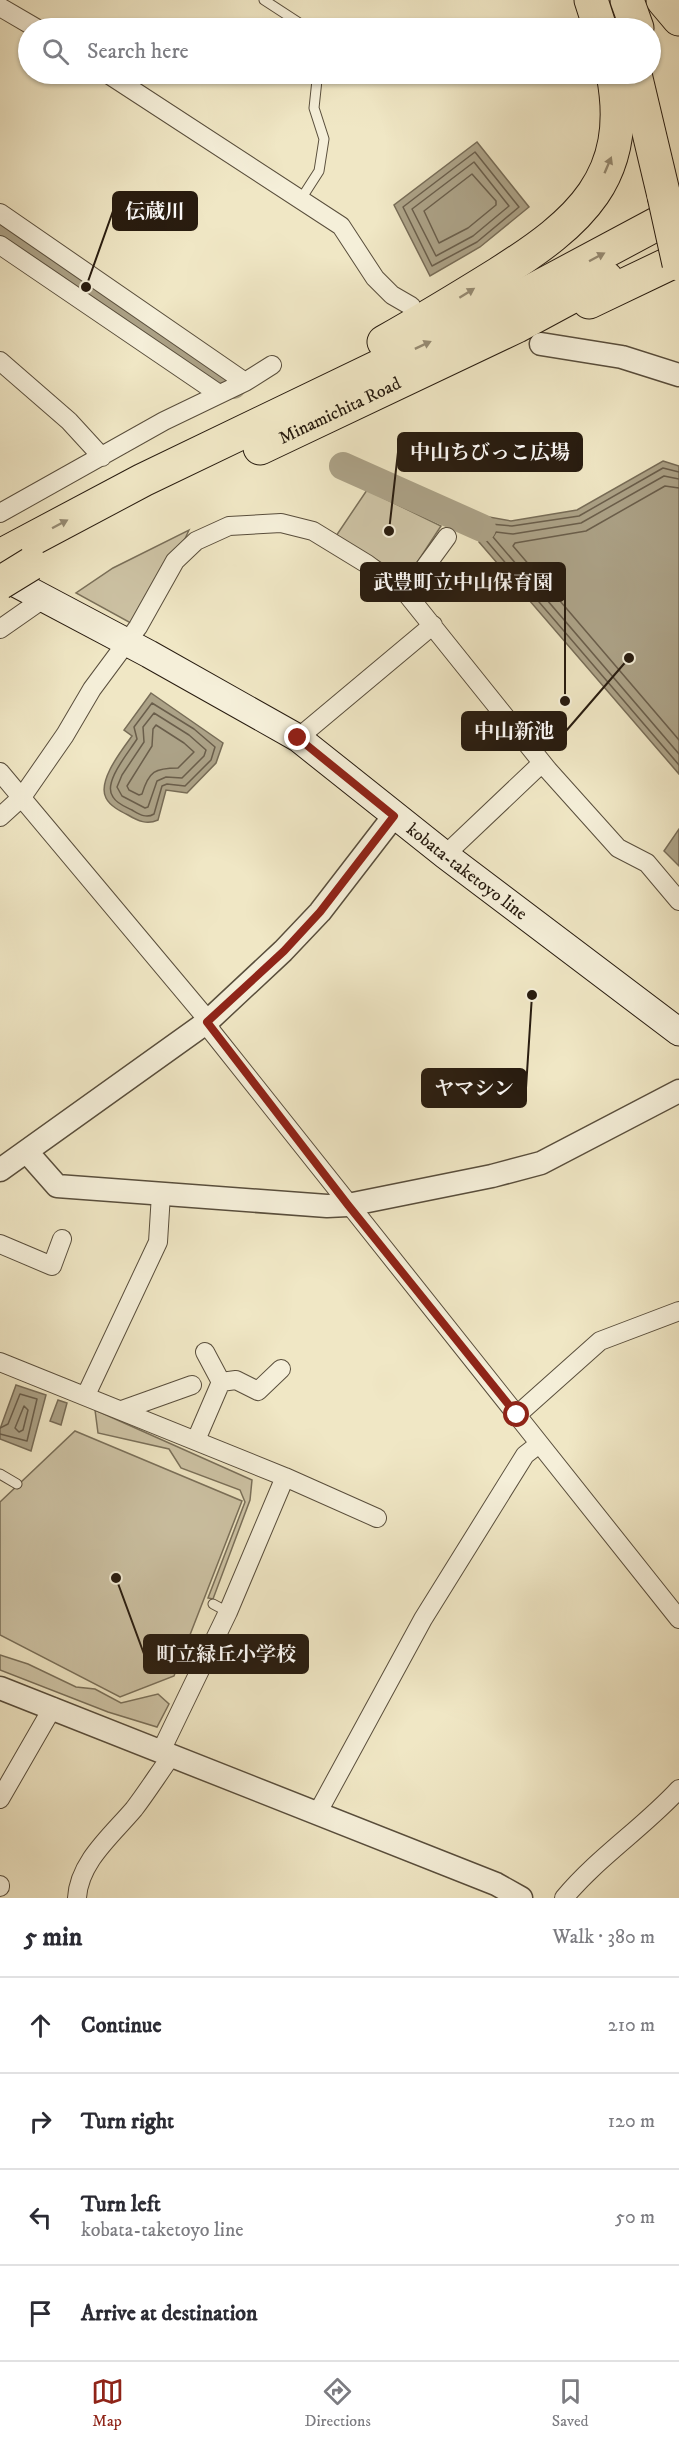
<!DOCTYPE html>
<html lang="en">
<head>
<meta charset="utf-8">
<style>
	:root { --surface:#fff; --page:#f7f7f7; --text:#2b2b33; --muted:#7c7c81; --line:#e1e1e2; --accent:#8f2418 }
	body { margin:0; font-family:"IM FELL DW Pica","Noto Serif JP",serif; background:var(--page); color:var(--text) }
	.stop { position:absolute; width:18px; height:18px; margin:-14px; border:4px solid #8f2418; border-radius:50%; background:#fff }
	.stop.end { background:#8f2418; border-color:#fff; box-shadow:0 2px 6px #0008 }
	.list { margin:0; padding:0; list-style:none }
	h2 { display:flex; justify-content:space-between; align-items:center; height:78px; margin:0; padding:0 24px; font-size:26px }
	h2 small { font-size:20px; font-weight:400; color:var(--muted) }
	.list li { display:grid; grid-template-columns:39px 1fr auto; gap:18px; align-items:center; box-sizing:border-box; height:96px; padding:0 24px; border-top:2px solid var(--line) }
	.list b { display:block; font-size:22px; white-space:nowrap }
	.list p { margin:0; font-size:20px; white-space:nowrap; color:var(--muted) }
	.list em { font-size:20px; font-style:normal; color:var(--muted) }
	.icon { flex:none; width:33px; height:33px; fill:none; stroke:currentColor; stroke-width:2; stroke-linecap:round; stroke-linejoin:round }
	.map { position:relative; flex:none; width:679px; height:1898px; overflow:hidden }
	.search { position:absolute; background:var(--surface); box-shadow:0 2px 4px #0004; left:18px; right:18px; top:18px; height:66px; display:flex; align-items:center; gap:15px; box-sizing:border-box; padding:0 21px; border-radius:33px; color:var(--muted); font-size:22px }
	.sheet { height:462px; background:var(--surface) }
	nav { display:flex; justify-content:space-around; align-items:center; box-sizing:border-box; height:84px; border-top:2px solid var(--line); background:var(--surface); font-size:16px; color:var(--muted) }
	nav a { display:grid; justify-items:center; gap:3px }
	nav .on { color:var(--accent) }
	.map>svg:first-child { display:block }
	.green { fill:#cec4a6; stroke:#7a705a; stroke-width:1.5 }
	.water { fill:#aca287; stroke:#776c57; stroke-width:1.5 }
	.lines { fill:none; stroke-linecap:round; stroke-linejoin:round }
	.shore { stroke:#6a5e4b; stroke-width:1.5 }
	.river { stroke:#aca287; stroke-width:28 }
	.service-casing { stroke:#594e3c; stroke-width:11 }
	.minor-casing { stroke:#594e3c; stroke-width:20 }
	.tertiary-casing { stroke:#594e3c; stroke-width:25 }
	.secondary-casing { stroke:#271b0f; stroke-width:29 }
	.motorway-casing { stroke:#271b0f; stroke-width:35 }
	.service { stroke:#f5efd9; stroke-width:9 }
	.minor { stroke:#f5efd9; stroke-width:18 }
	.tertiary { stroke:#f5efd9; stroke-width:22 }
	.secondary { stroke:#f5efd9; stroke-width:27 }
	.motorway { stroke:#f0e7c5; stroke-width:33 }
	.motorway-bridge-casing { stroke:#271b0f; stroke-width:35; stroke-linecap:butt }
	.motorway-bridge { stroke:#f0e7c5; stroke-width:33 }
	.oneway { fill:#968b73 }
	.route { stroke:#8f2418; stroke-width:8 }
	.labels { text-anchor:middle; stroke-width:4.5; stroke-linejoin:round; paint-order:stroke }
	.street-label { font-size:18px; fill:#271b0f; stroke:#f5efd9 }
	.leader { fill:none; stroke:#271b0f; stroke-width:2 }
	.callout-dot { fill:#271b0f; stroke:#f5efd9; stroke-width:2 }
	.callout { fill:#271b0f; stroke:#271b0f; stroke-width:2 }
	.callout-label { font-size:20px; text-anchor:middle; font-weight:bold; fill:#fff }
</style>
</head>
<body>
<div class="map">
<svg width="679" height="1898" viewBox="0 0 679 1898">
	<rect width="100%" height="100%" fill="#f0e7c5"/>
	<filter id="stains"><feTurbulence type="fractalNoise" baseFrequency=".00333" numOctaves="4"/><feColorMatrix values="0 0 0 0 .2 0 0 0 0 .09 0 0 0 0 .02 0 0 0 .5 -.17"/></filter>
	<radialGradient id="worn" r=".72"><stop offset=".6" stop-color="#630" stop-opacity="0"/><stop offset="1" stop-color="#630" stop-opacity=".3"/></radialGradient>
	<path class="green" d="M 367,490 L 441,526 L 407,578 L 336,536 Z
		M 189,530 L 175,561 L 138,627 L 76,593 L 113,568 Z
		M 95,1410 L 252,1480 L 250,1500 L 213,1599 L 208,1598 L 245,1502 L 240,1490 L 181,1468 L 169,1449 L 98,1433 Z
		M 75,1431 L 242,1501 L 174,1676 L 120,1697 L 0,1635 L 0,1502 Z
		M 0,1655 L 28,1664 L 76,1687 L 95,1689 L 121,1703 L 158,1694 L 169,1704 L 157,1727 L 108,1712 L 0,1670 Z"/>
	<path class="water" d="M 477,142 L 529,207 L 480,247 L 430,276 L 394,205 Z
		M 663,461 L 679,466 L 679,774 L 479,542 L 484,516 L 511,521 L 577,510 Z
		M 151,693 L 223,743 L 216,763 L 187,793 L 166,790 L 158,820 C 147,825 138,821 128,815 C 120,811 110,806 106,798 C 97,781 122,750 132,736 L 124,730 Z
		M 679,829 L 679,866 L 664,851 Z
		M 16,1385 L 46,1395 L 31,1451 L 0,1439 L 0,1429 Z
		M 58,1400 L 67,1403 L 61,1425 L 50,1421 Z"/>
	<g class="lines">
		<path class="shore" d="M 475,152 L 519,207 L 477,242 L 432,266 L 403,207 Z
			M 474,162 L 509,206 L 473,236 L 436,256 L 412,209 Z
			M 472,174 L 496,201 L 496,205 L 468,228 L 439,243 L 424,211 Z
			M 679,472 L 663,468 L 579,516 L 512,526 L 490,524 L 485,539 L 679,765
			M 679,479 L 664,476 L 581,523 L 513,534 L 496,532 L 493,537 L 679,754
			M 679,488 L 665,486 L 586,531 L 515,543 L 513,546 L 679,740
			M 152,703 L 194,729 L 215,747 L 211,760 L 185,786 L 167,784 L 162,786 L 154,814 C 146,819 139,814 132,810 C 126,807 117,804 113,797 C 102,783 129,752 137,739 L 134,727 Z
			M 154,713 L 189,735 L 206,750 L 204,756 L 182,778 L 166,777 L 157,781 L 148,807 L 145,808 L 122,796 L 117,787 L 122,775 L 144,742 L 143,727 Z
			M 156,725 L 184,743 L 194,752 L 178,768 C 155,768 149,771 142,794 L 139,795 L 129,790 L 127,786 L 152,746 L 153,729 Z
			M 24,1406 L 28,1410 L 23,1430 L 19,1432 L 15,1428 Z
			M 0,1428 L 8,1424 L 20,1394 L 37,1399 L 27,1441 L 0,1434"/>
		<path class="river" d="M 0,229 L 233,385
			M 343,466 L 482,528"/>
		<g class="service-casing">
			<path id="service" d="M 264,0 L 307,28
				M 301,199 L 319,171 L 324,139 L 314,108 L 317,80 L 322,74
				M 0,1474 L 17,1484
				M 213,1604 L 228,1612"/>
		</g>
		<g class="minor-casing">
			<path id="minor" d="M 0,7 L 36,28
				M 108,74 L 341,226 L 375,278 L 392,295 L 411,306
				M 0,213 L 245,382
				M 0,245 L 219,394
				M 0,361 L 69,421 L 102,457
				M 0,513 L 164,421 L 245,382 L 272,365
				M 406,593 L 447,537
				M 0,629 L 43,599
				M 298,738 L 433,625
				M 0,772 L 202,1013 L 212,1032 L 679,1619
				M 0,817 L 22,797 L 65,735 L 92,689 L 138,627 L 175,561 L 196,541 L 229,526 L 281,523 L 313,531 L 367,564 L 406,593 L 548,770 L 618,848 L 647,863 L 679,901
				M 445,855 L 542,763
				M 0,1244 L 52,1266 L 62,1239
				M 205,1352 L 221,1382
				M 0,1362 L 285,1477 L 228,1612 L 161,1751
				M 86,1395 L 158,1242 L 161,1194
				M 122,1410 L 192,1385
				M 517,1415 L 600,1341 L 679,1311
				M 196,1440 L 221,1382 L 236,1380 L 258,1391 L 281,1369
				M 285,1477 L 377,1518
				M 0,1799 L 53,1707
				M 318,1812 L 423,1619 L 525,1455 L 539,1444
				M 0,1885 L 0,1887
				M 77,1898 C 79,1862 112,1835 134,1809 C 147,1792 159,1773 172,1755
				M 564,1898 C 598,1857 643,1828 679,1789"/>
		</g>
		<g class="tertiary-casing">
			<path id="tertiary" d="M 541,344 L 622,357 L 679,375
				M 27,1152 L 57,1186 L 327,1206 L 348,1205 L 492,1176 L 541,1163 L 679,1091
				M 0,1170 L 207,1022 L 283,951 L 320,912 L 394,816
				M 0,1688 L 496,1884 L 521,1898"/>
		</g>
		<g class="secondary-casing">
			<g id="secondary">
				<path id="s1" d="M 0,575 L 149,654 L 298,738 L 445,855 L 679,1032"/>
			</g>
		</g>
		<g class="motorway-casing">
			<g id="motorway">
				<path d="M 591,0 L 600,28"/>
				<path d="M 627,0 L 637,28"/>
				<path d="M 663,0 L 679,19"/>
				<path d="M 635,74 L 664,196"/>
				<path d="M 589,302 L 679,259"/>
				<path d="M 384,342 C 423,320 461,297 498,274 C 579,223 633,177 613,74"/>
				<path id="s2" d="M 260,448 L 517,326 L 606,278"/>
				<path d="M 0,556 L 143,480 L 494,311 L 679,212"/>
			</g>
		</g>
		<use href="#service" class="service"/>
		<use href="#minor" class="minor"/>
		<use href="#tertiary" class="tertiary"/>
		<use href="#secondary" class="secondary"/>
		<use href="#motorway" class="motorway"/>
		<g class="motorway-bridge-casing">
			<path id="motorway-bridge" d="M 664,196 L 679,264
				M 0,583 L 31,564"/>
		</g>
		<use href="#motorway-bridge" class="motorway-bridge"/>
	</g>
	<defs><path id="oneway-solid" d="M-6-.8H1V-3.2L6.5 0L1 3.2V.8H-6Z" transform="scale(1.5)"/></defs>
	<g class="oneway">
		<use href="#oneway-solid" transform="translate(608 165) rotate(-67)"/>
		<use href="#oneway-solid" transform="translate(597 257) rotate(-28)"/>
		<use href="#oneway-solid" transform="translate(467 293) rotate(-32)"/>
		<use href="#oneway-solid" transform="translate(423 345) rotate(-25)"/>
		<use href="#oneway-solid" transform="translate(60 524) rotate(-28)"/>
	</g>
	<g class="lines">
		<path class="route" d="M 298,738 L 394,816 L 320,912 L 284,951 L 207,1022 L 348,1205 L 517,1415"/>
	</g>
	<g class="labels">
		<g class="street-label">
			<text dy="6" stroke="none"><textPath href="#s2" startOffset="88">Minamichita Road</textPath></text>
			<text dy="6" stroke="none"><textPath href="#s1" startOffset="555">kobata-taketoyo line</textPath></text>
		</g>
	</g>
	<path class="leader" d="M86 287L113 211M389 531L398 452M565 701L565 582M629 658L566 731M532 995L526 1088M116 1578L144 1654"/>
	<g class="callout-dot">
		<circle cx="86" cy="287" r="6"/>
		<circle cx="389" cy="531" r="6"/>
		<circle cx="565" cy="701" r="6"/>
		<circle cx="629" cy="658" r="6"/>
		<circle cx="532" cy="995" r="6"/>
		<circle cx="116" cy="1578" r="6"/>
	</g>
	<g class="callout">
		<rect x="113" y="192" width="84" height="38" rx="6"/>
		<rect x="398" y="433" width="184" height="38" rx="6"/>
		<rect x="361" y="563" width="204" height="38" rx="6"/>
		<rect x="462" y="712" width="104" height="38" rx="6"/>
		<rect x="422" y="1069" width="104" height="38" rx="6"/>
		<rect x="144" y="1635" width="164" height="38" rx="6"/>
	</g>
	<g class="callout-label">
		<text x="155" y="218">伝蔵川</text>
		<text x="490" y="459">中山ちびっこ広場</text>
		<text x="463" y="589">武豊町立中山保育園</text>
		<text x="514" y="738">中山新池</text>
		<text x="474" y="1095">ヤマシン</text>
		<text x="226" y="1661">町立緑丘小学校</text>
	</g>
	<rect width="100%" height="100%" filter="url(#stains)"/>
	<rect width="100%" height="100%" fill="url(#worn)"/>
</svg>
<div class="stop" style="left:517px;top:1415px"></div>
<div class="stop end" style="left:298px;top:738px"></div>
<div class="search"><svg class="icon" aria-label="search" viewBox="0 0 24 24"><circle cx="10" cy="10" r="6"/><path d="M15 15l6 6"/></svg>Search here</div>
</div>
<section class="sheet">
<h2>5 min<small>Walk · 380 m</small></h2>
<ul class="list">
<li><svg class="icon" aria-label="ahead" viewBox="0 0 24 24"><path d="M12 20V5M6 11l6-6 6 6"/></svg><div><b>Continue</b></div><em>210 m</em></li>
<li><svg class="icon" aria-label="right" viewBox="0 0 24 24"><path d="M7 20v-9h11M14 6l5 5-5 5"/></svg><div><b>Turn right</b></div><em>120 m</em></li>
<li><svg class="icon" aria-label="left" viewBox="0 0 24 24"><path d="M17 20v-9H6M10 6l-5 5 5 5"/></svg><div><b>Turn left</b><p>kobata-taketoyo line</p></div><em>50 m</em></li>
<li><svg class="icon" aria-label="arrive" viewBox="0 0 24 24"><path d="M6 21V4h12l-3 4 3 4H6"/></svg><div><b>Arrive at destination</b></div></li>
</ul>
</section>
<nav>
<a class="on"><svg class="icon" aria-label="map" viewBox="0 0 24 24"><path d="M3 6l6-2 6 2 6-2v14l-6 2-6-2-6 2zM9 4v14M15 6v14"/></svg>Map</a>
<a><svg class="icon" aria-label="directions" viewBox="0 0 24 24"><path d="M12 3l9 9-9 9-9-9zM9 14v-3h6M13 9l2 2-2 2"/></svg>Directions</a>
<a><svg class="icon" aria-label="saved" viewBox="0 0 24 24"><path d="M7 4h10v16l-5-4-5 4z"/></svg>Saved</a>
</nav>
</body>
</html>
